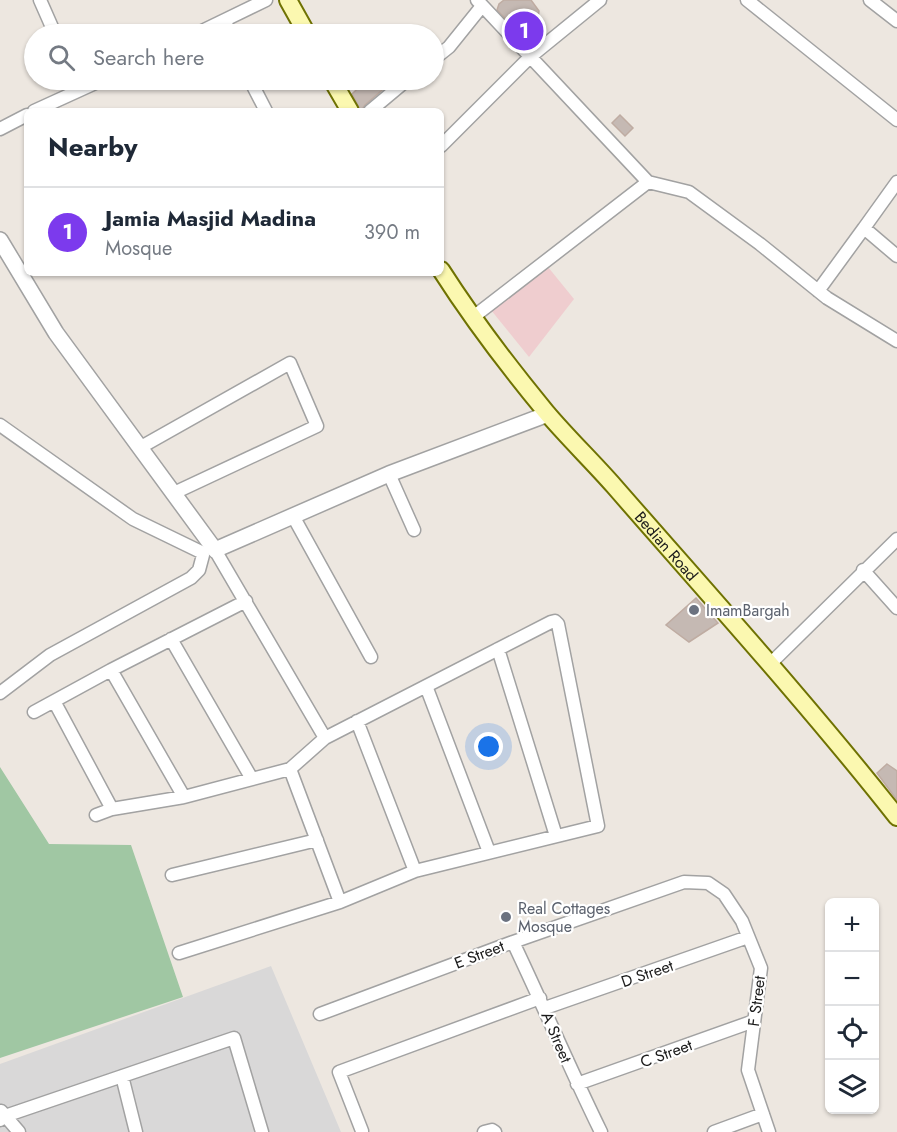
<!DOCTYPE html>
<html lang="en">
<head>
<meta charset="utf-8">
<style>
	:root { --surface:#fff; --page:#f2f2f3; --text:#1f2937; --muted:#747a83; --line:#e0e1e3; --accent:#7c3aed }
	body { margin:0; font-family:Jost,sans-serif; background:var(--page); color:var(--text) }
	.controls { position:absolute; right:18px; bottom:18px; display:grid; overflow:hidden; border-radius:9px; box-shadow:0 2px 4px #0004 }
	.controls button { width:54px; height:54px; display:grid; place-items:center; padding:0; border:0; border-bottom:2px solid var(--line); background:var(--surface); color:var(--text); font:30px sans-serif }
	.you { position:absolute; left:489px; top:747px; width:21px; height:21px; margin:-15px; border:4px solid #fff; border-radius:50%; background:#1a73e8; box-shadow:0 0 0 9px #1a73e833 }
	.badge { display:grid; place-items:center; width:39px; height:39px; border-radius:50%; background:var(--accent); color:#fff; font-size:20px; font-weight:700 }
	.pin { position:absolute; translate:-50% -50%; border:3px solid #fff; box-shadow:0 2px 6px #0006 }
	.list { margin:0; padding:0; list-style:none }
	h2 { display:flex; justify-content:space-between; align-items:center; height:78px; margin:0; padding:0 24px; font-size:26px }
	h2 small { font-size:20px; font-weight:400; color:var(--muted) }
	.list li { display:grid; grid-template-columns:39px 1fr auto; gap:18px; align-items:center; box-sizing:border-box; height:90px; padding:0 24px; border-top:2px solid var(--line) }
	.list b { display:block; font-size:22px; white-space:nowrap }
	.list p { margin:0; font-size:20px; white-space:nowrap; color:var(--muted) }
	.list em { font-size:20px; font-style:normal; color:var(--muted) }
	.icon { flex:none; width:33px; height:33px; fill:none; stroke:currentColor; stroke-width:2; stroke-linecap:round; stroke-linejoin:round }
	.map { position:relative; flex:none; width:897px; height:1132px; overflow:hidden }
	.search { position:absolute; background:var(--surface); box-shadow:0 2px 4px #0004; left:24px; top:24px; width:420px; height:66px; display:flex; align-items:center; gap:15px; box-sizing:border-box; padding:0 21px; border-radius:33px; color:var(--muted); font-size:22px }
	.panel { position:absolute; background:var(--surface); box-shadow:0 2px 4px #0004; left:24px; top:108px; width:420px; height:168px; border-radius:9px }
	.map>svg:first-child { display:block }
	.residential { fill:#d9d8d8 }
	.commercial { fill:#efcdcf }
	.cemetery { fill:#a0c7a3 }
	.building { fill:#c5b9b3; stroke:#bfaca2; stroke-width:1.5 }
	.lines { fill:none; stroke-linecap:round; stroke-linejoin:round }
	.minor-casing { stroke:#a2a2a2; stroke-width:15 }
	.tertiary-casing { stroke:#a2a2a2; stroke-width:18 }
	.secondary-casing { stroke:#6f7202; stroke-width:20 }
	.minor { stroke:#fff; stroke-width:12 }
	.tertiary { stroke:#fff; stroke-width:15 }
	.secondary { stroke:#fbf8b0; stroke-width:16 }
	.worship-dot { fill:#6b7280; stroke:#fff; stroke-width:2 }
	.labels { text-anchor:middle; stroke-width:4.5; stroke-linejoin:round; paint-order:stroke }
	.street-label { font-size:16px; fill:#1b1b1b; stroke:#fff }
	.worship-label { font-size:16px; fill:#5b616d; stroke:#fff; text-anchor:start }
</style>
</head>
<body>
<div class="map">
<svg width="897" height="1132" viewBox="0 0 897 1132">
	<rect width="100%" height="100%" fill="#ede7e0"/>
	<path class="residential" d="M 271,966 L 341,1132 L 0,1132 L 0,1064 Z"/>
	<path class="commercial" d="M 548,267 L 574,299 L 529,357 L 491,310 Z"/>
	<path class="cemetery" d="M 0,767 L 49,844 L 131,845 L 183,997 L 0,1058 Z"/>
	<path class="building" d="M 504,0 L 531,0 L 539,11 L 535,42 L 531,45 L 497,10 L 499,4 Z
		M 367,80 L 384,80 L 388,85 L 365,105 L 361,111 L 352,94 Z
		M 620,115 L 633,128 L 625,136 L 612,123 Z
		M 696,598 L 718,623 L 689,642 L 666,625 Z
		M 887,764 L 897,771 L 897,800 L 877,773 Z"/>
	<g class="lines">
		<g class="minor-casing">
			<path id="minor" d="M 40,0 L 55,34
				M 747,0 L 897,120
				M 870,0 L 897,21
				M 225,21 L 230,34
				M 196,34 L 266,0
				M 434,59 L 449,47 L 482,6
				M 250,80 L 266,111
				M 34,111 L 102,80
				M 370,111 L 407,80
				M 0,129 L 27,115
				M 441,146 L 530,57 L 600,0
				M 648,182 L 689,192 L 760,244 L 827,298 L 897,341
				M 864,228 L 897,182
				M 818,291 L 864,228 L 897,256
				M 472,318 L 648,182 L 477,0
				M 0,425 L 133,519 L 201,552 L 203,555 L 199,570 L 191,578 L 50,655 L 0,693
				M 141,447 L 290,363 L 317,426 L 174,493
				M 389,474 L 414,530
				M 293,516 L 371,657
				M 215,550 L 325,738
				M 863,570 L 897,608
				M 171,639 L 252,779
				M 498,649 L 556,836
				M 769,665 L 897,539
				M 111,670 L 184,797
				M 426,686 L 489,852
				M 54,701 L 112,809
				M 34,712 L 111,670 L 246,601
				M 357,721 L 415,871
				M 290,769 L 340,902
				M 96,815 L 112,809 L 184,797 L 290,769 L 325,738 L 551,622 L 555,621 L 558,624 L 598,826 L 415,871 L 340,902 L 179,953
				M 172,875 L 317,840
				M 513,942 C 543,1005 570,1069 601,1132
				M 545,1008 L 748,937
				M 320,1014 L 513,942 L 684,882 L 708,883 L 724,894 L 742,921 L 761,968 L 748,1070 L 769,1132
				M 122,1076 L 136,1132
				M 577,1084 L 754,1021
				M 1,1111 L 19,1132
				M 0,1120 L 5,1116 L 234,1038 L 262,1132
				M 362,1131 L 339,1072 L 540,998
				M 484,1132 L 492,1130 L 495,1132
				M 714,1132 L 763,1114"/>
		</g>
		<g class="tertiary-casing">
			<path id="tertiary" d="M 0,240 L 56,333 L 215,550 L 389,474 L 548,414"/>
		</g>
		<g class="secondary-casing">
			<g id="secondary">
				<path d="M 288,0 L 307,34"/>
				<path d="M 332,80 L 350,111"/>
				<path id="s1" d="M 441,270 C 473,320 508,366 546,412 C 568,438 592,461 614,486 C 709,595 807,703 897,817"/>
			</g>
		</g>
		<use href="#minor" class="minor"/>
		<use href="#tertiary" class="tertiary"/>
		<use href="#secondary" class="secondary"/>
	</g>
	<g class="worship-dot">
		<circle cx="694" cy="610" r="6"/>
		<circle cx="506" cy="917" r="6"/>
	</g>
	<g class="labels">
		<g class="street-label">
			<text dy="6" stroke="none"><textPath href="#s1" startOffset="357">Bedian Road</textPath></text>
			<text transform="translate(479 954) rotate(-21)" y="6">E Street</text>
			<text transform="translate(647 973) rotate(-19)" y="6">D Street</text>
			<text transform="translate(756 1001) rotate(-83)" y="6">F Street</text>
			<text transform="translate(557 1037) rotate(67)" y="6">A Street</text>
			<text transform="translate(666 1053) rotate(-20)" y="6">C Street</text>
		</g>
		<g class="worship-label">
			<text x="706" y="616">ImamBargah</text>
			<text x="518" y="914">Real Cottages<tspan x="518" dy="18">Mosque</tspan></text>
		</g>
	</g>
</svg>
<div class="controls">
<button>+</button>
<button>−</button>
<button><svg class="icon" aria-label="locate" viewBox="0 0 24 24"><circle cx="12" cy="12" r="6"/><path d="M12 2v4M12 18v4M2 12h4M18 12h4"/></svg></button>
<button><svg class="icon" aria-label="layers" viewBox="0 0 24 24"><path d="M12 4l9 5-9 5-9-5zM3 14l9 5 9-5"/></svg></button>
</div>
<div class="you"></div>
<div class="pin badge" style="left:524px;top:31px">1</div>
<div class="search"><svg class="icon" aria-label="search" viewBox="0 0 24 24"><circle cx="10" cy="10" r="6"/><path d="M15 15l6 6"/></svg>Search here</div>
<section class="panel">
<h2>Nearby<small></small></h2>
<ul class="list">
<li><span class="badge">1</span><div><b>Jamia Masjid Madina</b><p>Mosque</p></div><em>390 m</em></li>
</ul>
</section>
</div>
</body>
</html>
